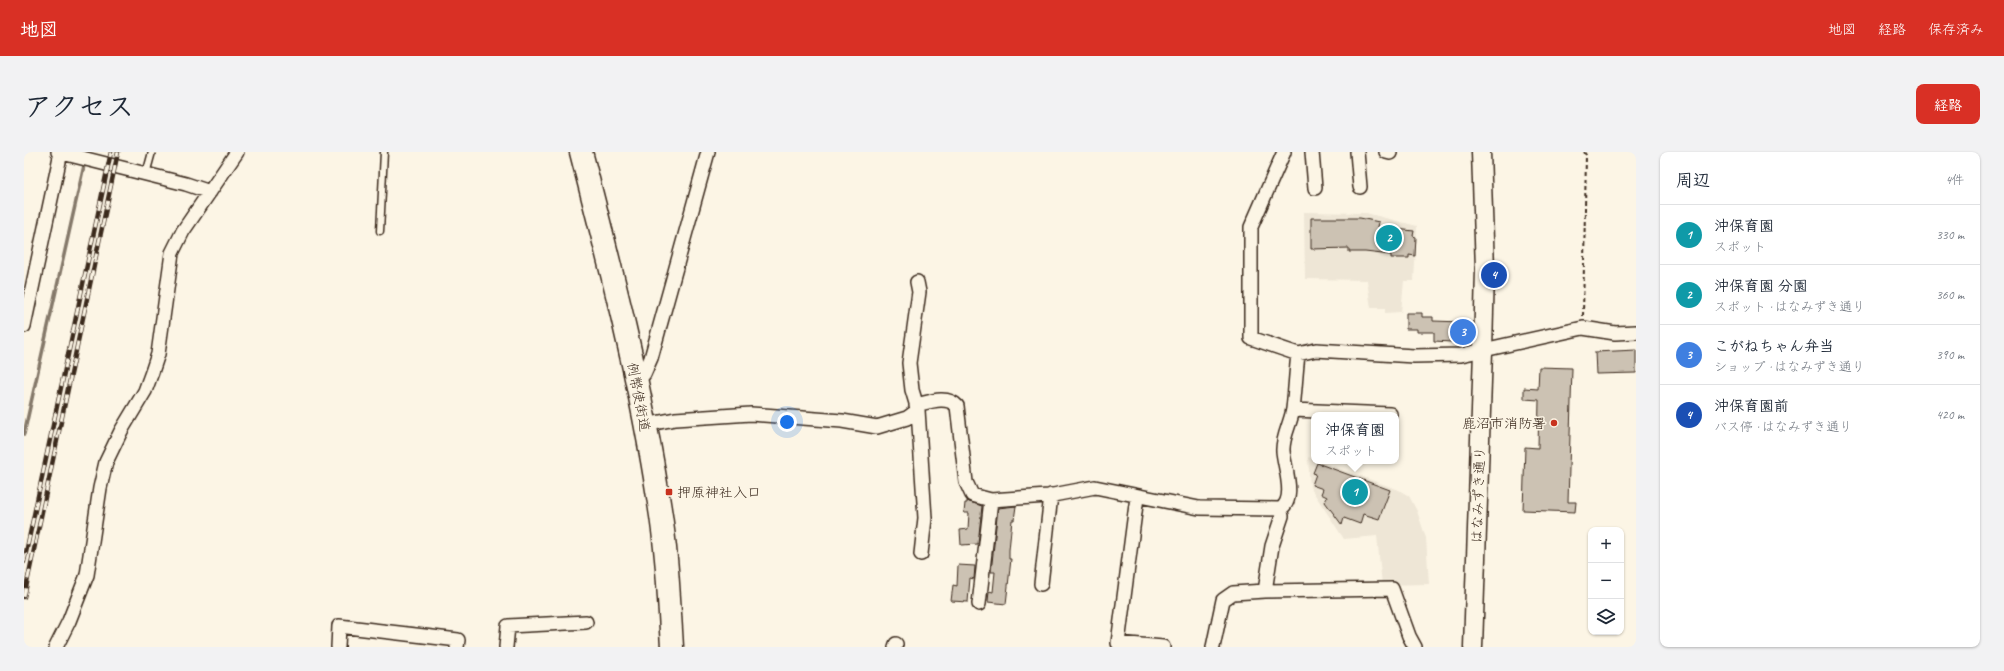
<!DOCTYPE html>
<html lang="ja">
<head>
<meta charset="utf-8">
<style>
	:root { --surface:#fff; --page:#f2f2f3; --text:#1f2937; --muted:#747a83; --line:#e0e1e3; --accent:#d93025 }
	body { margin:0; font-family:Caveat,"Klee One",sans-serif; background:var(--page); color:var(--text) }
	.controls { position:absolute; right:12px; bottom:12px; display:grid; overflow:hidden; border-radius:8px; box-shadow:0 1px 3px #0004 }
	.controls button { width:36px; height:36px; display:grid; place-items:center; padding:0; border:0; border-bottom:1px solid var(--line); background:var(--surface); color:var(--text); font:20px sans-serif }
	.you { position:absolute; left:763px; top:270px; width:14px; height:14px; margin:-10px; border:3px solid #fff; border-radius:50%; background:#1a73e8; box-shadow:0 0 0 6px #1a73e833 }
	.badge { display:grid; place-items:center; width:26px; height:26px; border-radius:50%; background:var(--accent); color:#fff; font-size:13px; font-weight:700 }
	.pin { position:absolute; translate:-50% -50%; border:2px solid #fff; box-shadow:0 1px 4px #0006 }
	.popup { position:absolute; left:1287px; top:260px; width:88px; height:52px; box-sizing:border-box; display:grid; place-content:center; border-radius:8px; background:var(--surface); filter:drop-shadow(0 1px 3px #0005); font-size:13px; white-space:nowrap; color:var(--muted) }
	.popup b { font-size:15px; color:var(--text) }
	.popup::after { content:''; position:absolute; left:50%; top:100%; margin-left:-8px; border:8px solid transparent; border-top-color:var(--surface) }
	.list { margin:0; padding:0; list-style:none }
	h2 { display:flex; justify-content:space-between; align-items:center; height:52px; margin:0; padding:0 16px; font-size:17px }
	h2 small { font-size:13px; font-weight:400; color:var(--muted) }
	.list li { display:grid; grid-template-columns:26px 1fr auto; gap:12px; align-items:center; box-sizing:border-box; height:60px; padding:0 16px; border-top:1px solid var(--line) }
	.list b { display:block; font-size:15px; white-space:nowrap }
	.list p { margin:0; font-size:13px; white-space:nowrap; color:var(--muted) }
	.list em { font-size:13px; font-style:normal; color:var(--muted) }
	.icon { flex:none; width:22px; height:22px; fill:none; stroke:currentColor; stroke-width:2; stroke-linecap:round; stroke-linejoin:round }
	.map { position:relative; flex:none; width:1612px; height:495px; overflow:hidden; border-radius:8px }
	header { display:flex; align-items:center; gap:24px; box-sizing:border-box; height:56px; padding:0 20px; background:var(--accent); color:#fff }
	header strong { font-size:19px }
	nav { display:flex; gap:22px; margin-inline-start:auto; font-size:14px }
	.intro { display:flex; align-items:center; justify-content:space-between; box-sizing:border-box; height:96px; padding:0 24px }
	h1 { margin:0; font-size:28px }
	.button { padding:10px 18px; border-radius:8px; background:var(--accent); color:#fff; font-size:14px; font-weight:700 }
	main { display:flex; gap:24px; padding:0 24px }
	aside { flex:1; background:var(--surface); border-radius:8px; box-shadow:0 1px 3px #0004 }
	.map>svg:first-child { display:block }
	.built { fill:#eee6d6 }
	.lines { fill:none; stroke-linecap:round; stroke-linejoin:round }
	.stream { stroke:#85796b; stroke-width:3.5 }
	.building { fill:#ccc2b3; stroke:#3b2a1e }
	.lane-casing { stroke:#3b2a1e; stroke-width:9 }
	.street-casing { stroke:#3b2a1e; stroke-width:16 }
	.secondary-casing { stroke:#3b2a1e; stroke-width:21 }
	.highway-casing { stroke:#3b2a1e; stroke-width:25 }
	.path { stroke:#3b2a1e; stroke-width:2; stroke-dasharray:4 3; stroke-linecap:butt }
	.lane { stroke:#fcf5e5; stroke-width:6 }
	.street { stroke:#fcf5e5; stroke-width:13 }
	.secondary { stroke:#fcf5e5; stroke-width:18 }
	.highway { stroke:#fcf5e5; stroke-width:22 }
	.rail-casing { stroke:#3b2a1e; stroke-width:4.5 }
	.rail { stroke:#fcf5e5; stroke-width:3; stroke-dasharray:9; stroke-linecap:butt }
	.poi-dot { fill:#c8321e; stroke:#fcf5e5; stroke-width:1.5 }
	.labels { text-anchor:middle; stroke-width:3; stroke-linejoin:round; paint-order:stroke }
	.street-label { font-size:14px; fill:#3b2a1e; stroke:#fcf5e5 }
	.poi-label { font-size:14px; fill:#3b2a1e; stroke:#fcf5e5; text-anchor:end }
</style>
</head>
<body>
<header>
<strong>地図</strong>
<nav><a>地図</a><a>経路</a><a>保存済み</a></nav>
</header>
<div class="intro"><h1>アクセス</h1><a class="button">経路</a></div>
<main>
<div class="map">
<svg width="1612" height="495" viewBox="0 0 1612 495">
	<rect width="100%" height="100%" fill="#fcf5e5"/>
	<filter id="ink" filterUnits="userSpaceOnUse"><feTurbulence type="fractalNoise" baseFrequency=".025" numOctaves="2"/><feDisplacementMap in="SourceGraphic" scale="8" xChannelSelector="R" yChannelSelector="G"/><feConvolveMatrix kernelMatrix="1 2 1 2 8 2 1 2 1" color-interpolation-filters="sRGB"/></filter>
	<g filter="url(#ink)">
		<path class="built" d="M 1280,60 L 1342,61 L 1393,74 L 1390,129 L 1380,129 L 1377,160 L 1361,161 L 1361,156 L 1347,156 L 1343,128 L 1281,127 Z
			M 1284,305 L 1375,338 L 1385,344 L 1393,359 L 1402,386 L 1405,432 L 1358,433 L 1353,384 L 1320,387 L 1286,335 Z"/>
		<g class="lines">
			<path class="stream" d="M 0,282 L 63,0"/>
		</g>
		<path class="building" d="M 1287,66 L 1336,66 L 1355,70 L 1354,75 L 1390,79 L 1389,84 L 1392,85 L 1391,104 L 1385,103 L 1385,106 L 1367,106 L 1367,103 L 1341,100 L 1325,100 L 1325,96 L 1287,97 Z
			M 1382,161 L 1398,161 L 1398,165 L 1409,165 L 1409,169 L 1439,170 L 1439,175 L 1446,175 L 1445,191 L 1410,189 L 1410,180 L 1393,180 L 1393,177 L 1382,177 Z
			M 1612,198 L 1612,221 L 1572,222 L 1571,200 Z
			M 1515,215 L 1548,216 L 1544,350 L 1552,350 L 1551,360 L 1499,358 L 1501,295 L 1514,296 L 1515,248 L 1500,247 L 1500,236 L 1514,237 Z
			M 1293,311 L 1366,338 L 1355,367 L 1339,362 L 1336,372 L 1320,366 L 1318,373 L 1301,350 L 1303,345 L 1297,342 L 1299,337 L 1288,333 L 1292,322 L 1289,321 Z
			M 943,349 L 958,354 L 954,392 L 937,393 L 936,378 L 944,377 L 945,361 L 940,361 L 941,351 L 943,351 Z
			M 992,354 L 990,368 L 988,368 L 985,398 L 985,407 L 987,407 L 982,452 L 964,450 L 965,439 L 969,440 L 971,420 L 967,420 L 974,356 Z
			M 934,413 L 951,414 L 950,427 L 946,426 L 944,450 L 927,449 L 929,433 L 933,434 Z"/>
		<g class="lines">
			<g class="lane-casing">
				<path id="lane" d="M 122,22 L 128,0
					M 356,79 L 360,0"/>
			</g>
			<g class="street-casing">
				<path id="street" d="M 34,0 L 162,32 L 186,40
					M 1260,0 L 1227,75 L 1227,186 L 1274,202 L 1292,198 L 1390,204 L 1437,203 L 1559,176 L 1591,181 L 1612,180
					M 1288,0 L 1291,36
					M 1333,0 L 1336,35
					M 1362,0 L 1366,1
					M 893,130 L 895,140 L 885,211 L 888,238 L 894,258
					M 0,174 L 37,0
					M 612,230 L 620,222 L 627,206 L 684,0
					M 892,253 C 905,250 923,243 933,254 L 942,330 L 948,343 L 967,348 L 1024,344 L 1071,335 L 1175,356 L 1256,357 C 1273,348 1260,314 1259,299 C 1258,285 1267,271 1269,257 C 1271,239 1272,220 1274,202
					M 1269,258 L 1366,262
					M 621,273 L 651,267 L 727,262 L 818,269 L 853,275 L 883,266 L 894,258 L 901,366 L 897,402
					M 1113,345 L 1094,491 L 1139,495
					M 1256,357 L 1258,364 L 1248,394 L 1241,439 L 1368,437 L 1385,484 L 1391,495
					M 1017,432 L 1027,343
					M 955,452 L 967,348
					M 32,495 L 45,469 L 63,423 L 76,336 L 82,310 L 97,279 L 121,239 L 128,220 L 134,202 L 148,101 L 159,79 L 213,0
					M 314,495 L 315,474 L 434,488 L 433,495
					M 482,495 L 484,474 L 562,470
					M 871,495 L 872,492
					M 1189,495 L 1199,448 L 1209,441 L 1241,439"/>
			</g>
			<g class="secondary-casing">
				<path id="secondary" d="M 1449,495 L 1459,199 L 1461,117 L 1457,0"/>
			</g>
			<g class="highway-casing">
				<path id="highway" d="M 557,0 C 587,116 617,232 635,351 C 643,398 645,447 648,495"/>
			</g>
			<path class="path" d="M 1559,164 L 1562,3 L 1560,0"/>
			<use href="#lane" class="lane"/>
			<use href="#street" class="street"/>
			<use href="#secondary" class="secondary"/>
			<use href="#highway" class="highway"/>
			<g class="rail-casing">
				<path id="rail" d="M 0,410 L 87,0
					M 0,445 L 94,0"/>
			</g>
			<use href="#rail" class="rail"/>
		</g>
	</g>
	<g class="poi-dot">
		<circle cx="1530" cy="271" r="4"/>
		<rect x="641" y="336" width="8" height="8" rx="2"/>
	</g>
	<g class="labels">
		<g class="street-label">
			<text transform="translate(615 245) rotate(79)" y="5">例幣使街道</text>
			<text transform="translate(1454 343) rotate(-88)" y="5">はなみずき通り</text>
		</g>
		<g class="poi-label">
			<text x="1522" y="276">鹿沼市消防署</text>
			<text x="653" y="345" text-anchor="start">押原神社入口</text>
		</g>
	</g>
</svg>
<div class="controls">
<button>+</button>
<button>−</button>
<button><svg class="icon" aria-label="layers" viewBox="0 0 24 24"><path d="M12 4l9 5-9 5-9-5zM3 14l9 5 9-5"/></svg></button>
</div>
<div class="you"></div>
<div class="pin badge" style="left:1331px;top:340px;background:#0f9aa8">1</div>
<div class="popup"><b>沖保育園</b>スポット</div>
<div class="pin badge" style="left:1365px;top:86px;background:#0f9aa8">2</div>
<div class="pin badge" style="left:1439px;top:180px;background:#3f7fe0">3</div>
<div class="pin badge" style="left:1470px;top:123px;background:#1a4fb4">4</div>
</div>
<aside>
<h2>周辺<small>4件</small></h2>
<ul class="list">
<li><span class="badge" style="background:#0f9aa8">1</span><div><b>沖保育園</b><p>スポット</p></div><em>330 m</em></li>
<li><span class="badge" style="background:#0f9aa8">2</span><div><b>沖保育園 分園</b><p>スポット · はなみずき通り</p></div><em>360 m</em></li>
<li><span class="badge" style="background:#3f7fe0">3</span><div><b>こがねちゃん弁当</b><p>ショップ · はなみずき通り</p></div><em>390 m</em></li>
<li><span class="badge" style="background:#1a4fb4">4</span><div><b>沖保育園前</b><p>バス停 · はなみずき通り</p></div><em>420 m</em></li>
</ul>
</aside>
</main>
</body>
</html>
